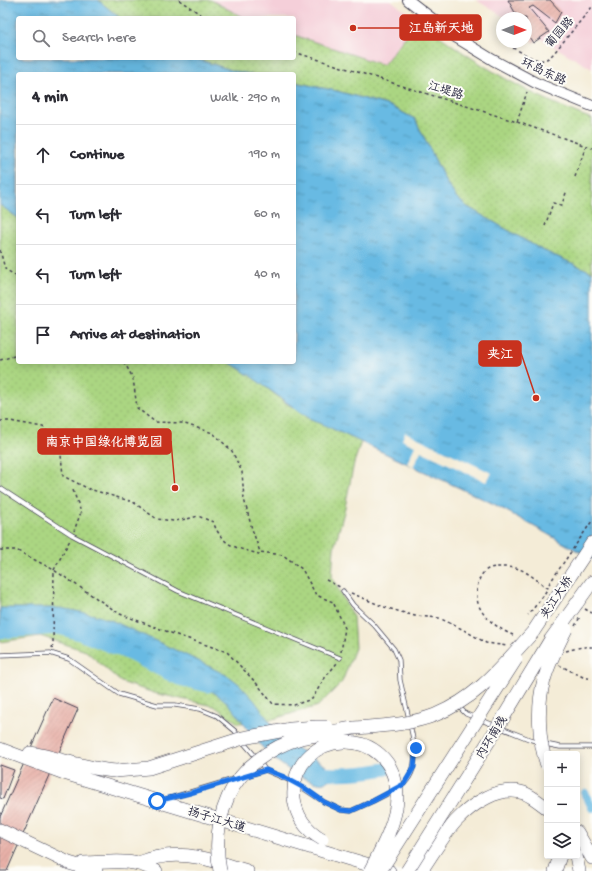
<!DOCTYPE html>
<html lang="en">
<head>
<meta charset="utf-8">
<style>
	:root { --surface:#fff; --page:#f7f7f7; --text:#2b2b33; --muted:#7c7c81; --line:#e1e1e2 }
	body { margin:0; font-family:"Gochi Hand","LXGW WenKai TC",sans-serif; background:var(--page); color:var(--text) }
	.controls { position:absolute; right:12px; bottom:12px; display:grid; overflow:hidden; border-radius:4px; box-shadow:0 2px 10px #0003 }
	.controls button { width:36px; height:36px; display:grid; place-items:center; padding:0; border:0; border-bottom:1px solid var(--line); background:var(--surface); color:var(--text); font:20px sans-serif }
	.compass { position:absolute; left:496px; top:12px; width:36px; height:36px; border-radius:50%; background:var(--surface); box-shadow:0 2px 10px #0003; rotate:90deg }
	.stop { position:absolute; width:12px; height:12px; margin:-9px; border:3px solid #1a73e8; border-radius:50%; background:#fff }
	.stop.end { background:#1a73e8; border-color:#fff; box-shadow:0 1px 4px #0008 }
	.list { margin:0; padding:0; list-style:none }
	h2 { display:flex; justify-content:space-between; align-items:center; height:52px; margin:0; padding:0 16px; font-size:17px }
	h2 small { font-size:13px; font-weight:400; color:var(--muted) }
	.list li { display:grid; grid-template-columns:26px 1fr auto; gap:12px; align-items:center; box-sizing:border-box; height:60px; padding:0 16px; border-top:1px solid var(--line) }
	.list b { display:block; font-size:15px; white-space:nowrap }
	.list em { font-size:13px; font-style:normal; color:var(--muted) }
	.icon { flex:none; width:22px; height:22px; fill:none; stroke:currentColor; stroke-width:2; stroke-linecap:round; stroke-linejoin:round }
	.map { position:relative; flex:none; width:592px; height:871px; overflow:hidden }
	.search { position:absolute; background:var(--surface); box-shadow:0 2px 10px #0003; left:16px; top:16px; width:280px; height:44px; display:flex; align-items:center; gap:10px; box-sizing:border-box; padding:0 14px; border-radius:4px; color:var(--muted); font-size:15px }
	.panel { position:absolute; background:var(--surface); box-shadow:0 2px 10px #0003; left:16px; top:72px; width:280px; height:292px; border-radius:4px }
	.map>svg:first-child { display:block }
	.built { fill:#f5cfd9 }
	.green { fill:url(#green-dots); stroke:#667c5e }
	.water { fill:url(#water-ripples); stroke:#446e8f }
	.pier { fill:#f4ecd7 }
	.lines { fill:none; stroke-linecap:round; stroke-linejoin:round }
	.canal { stroke:#67bae3; stroke-width:8 }
	.river { stroke:#67bae3; stroke-width:13 }
	.building { fill:url(#building-hatch) }
	.lane-casing { stroke:#424052; stroke-width:5 }
	.secondary-casing { stroke:#424052; stroke-width:12 }
	.highway-casing { stroke:#424052; stroke-width:14 }
	.path { stroke:#424052; stroke-width:1.5; stroke-dasharray:3 3; stroke-linecap:butt }
	.lane { stroke:#fff; stroke-width:3.5 }
	.secondary { stroke:#fff; stroke-width:10 }
	.highway { stroke:#fff; stroke-width:13 }
	.highway-bridge-casing { stroke:#424052; stroke-width:14; stroke-linecap:butt }
	.highway-bridge { stroke:#fff; stroke-width:13 }
	.route { stroke:#1a73e8; stroke-width:5 }
	.labels { text-anchor:middle; stroke-width:4; stroke-linejoin:round; paint-order:stroke }
	.street-label { font-size:12px; fill:#22223b; stroke:#fdfcf7 }
	.leader { fill:none; stroke:#c8321e; stroke-width:1.5 }
	.callout-dot { fill:#c8321e; stroke:#fdfcf7; stroke-width:1.5 }
	.callout { fill:#c8321e; stroke:#c8321e; stroke-width:1.5 }
	.callout-label { font-size:13px; text-anchor:middle; font-weight:bold; fill:#fff }
</style>
</head>
<body>
<div class="map">
<svg width="592" height="871" viewBox="0 0 592 871">
	<defs>
		<pattern id="green-dots" width="8" height="8" patternUnits="userSpaceOnUse"><rect width="8" height="8" fill="#abd682"/><path d="M2 2h.1M6 6h.1" fill="none" stroke="#93b771" stroke-width="1.8" stroke-linecap="round"/></pattern>
		<pattern id="water-ripples" width="26" height="14" patternUnits="userSpaceOnUse"><rect width="26" height="14" fill="#67bae3"/><path d="M2 4q2-2 4 0t4 0M15 11q2-2 4 0t4 0" fill="none" stroke="#5497b9"/></pattern>
		<pattern id="building-hatch" width="6" height="6" patternUnits="userSpaceOnUse"><rect width="6" height="6" fill="#e8b1a8"/><path d="M-1 1l2-2M0 6l6-6M5 7l2-2" fill="none" stroke="#c79892"/></pattern>
	</defs>
	<rect width="100%" height="100%" fill="#fdfcf7"/>
	<filter id="ink" filterUnits="userSpaceOnUse"><feTurbulence type="fractalNoise" baseFrequency=".025" numOctaves="2"/><feDisplacementMap in="SourceGraphic" scale="8" xChannelSelector="R" yChannelSelector="G"/><feConvolveMatrix kernelMatrix="1 2 1 2 8 2 1 2 1" color-interpolation-filters="sRGB"/></filter>
	<filter id="wash" filterUnits="userSpaceOnUse"><feTurbulence type="fractalNoise" baseFrequency=".012" numOctaves="4" result="noise"/><feDisplacementMap in="SourceGraphic" scale="16" xChannelSelector="R" yChannelSelector="G"/><feGaussianBlur stdDeviation="0.9" result="paint"/><feColorMatrix in="noise" values="0 0 0 0 0 0 0 0 0 0 0 0 0 0 0 0 0 1.4 0 .05"/><feComposite in="paint" operator="in"/></filter>
	<g filter="url(#wash)">
		<rect width="100%" height="100%" fill="#f4ecd7"/>
		<path class="built" d="M 211,0 L 391,0 L 418,21 L 383,65 L 294,35 L 294,18 L 244,18 Z
			M 476,0 L 592,0 L 592,69 L 526,30 L 526,18 L 506,18 Z"/>
		<path class="green" d="M 98,0 L 211,0 L 244,18 L 120,18 Z
			M 418,21 C 440,36 461,52 484,66 C 518,87 555,105 592,119 L 592,272 L 542,250 L 466,206 L 456,197 L 446,182 L 415,119 L 391,106 L 337,91 L 294,82 L 294,74 L 251,74 L 234,71 L 194,58 L 294,58 L 294,35 L 383,65 Z
			M 0,205 L 18,218 L 18,362 L 229,362 L 252,376 L 287,404 L 361,442 L 354,463 L 344,512 L 334,548 L 332,577 L 353,617 L 355,648 L 342,682 L 318,706 L 266,721 L 238,723 L 214,706 L 154,693 L 121,682 L 86,651 L 40,636 L 0,642 Z"/>
		<path class="water" d="M 0,0 L 98,0 L 120,18 L 18,18 L 18,58 L 194,58 L 234,71 L 251,74 L 18,74 L 18,218 L 0,205 Z
			M 294,82 L 337,91 L 390,106 L 415,119 L 446,182 L 456,197 L 466,206 L 542,250 L 592,272 L 592,559 L 494,504 L 309,418 C 282,400 257,379 229,362 L 294,362 Z
			M 0,608 L 60,608 L 91,614 L 111,620 L 188,656 L 230,677 L 239,684 L 254,700 L 276,730 L 298,749 L 326,766 L 331,772 C 330,782 325,786 315,782 C 293,775 271,759 256,740 C 245,727 236,709 222,698 C 212,690 198,685 187,679 C 148,659 101,635 58,628 C 39,626 19,628 0,628 Z"/>
		<path class="pier" d="M 405,432 L 492,473 L 486,482 L 421,451 L 413,467 L 407,463 L 415,446 L 402,440 Z"/>
		<g class="lines">
			<path class="canal" d="M 585,793 L 592,808"/>
			<path class="river" d="M 0,632 L 59,628 L 80,634 L 127,653 L 179,679 L 208,686
				M 314,770 C 330,778 368,772 386,769"/>
		</g>
		<g id="blocks">
			<path class="building" d="M 508,0 L 550,0 L 561,12 L 555,23 L 533,6 L 529,8 L 549,32 L 533,43 L 526,32 L 526,18 L 518,18 Z
				M 53,698 L 78,709 L 7,871 L 0,871 L 0,817 Z
				M 0,765 L 14,770 L 3,799 L 0,798 Z"/>
		</g>
	</g>
	<g filter="url(#ink)">
		<use href="#blocks" fill-opacity="0" stroke="#424052" stroke-width="1"/>
		<g class="lines">
			<g class="lane-casing">
				<path id="lane" d="M 0,488 L 72,535 L 178,591 L 340,658
					M 343,591 L 353,605 L 374,625 L 394,649 L 399,660 L 400,680 L 409,719
					M 0,655 L 50,653 L 69,659 L 119,694 L 157,705 L 175,705 L 200,709 L 217,716 L 235,731 L 239,737
					M 458,706 L 466,714 L 529,739 L 539,742
					M 243,742 L 256,757
					M 545,744 L 560,747 L 592,747
					M 260,762 L 265,770 L 293,782
					M 249,775 L 265,770
					M 298,785 L 324,802 L 341,810 L 351,811 L 373,801 L 393,791
					M 398,788 C 421,775 415,745 410,725
					M 167,799 L 234,779"/>
			</g>
			<g class="secondary-casing">
				<path id="secondary" d="M 408,0 L 457,38 L 493,60 L 536,83 L 592,106"/>
			</g>
			<g class="highway-casing">
				<path id="highway" d="M 577,603 L 592,582
					M 533,632 L 592,543
					M 0,749 L 64,773 L 389,871
					M 30,753 C 60,758 85,769 116,771
					M 0,830 L 69,863 L 96,871
					M 577,832 L 592,858
					M 576,856 L 579,871
					M 83,863 C 109,863 132,857 156,871
					M 138,863 C 145,861 152,858 159,857 C 190,851 218,862 247,871
					M 421,871 C 432,855 444,834 456,821 C 472,804 499,785 524,793 C 532,796 540,803 547,808
					M 555,871 L 560,856"/>
			</g>
			<path class="path" d="M 179,0 L 206,18
				M 513,48 C 520,51 536,62 543,60 C 547,60 551,56 554,53 L 592,7
				M 294,52 L 517,122 L 592,148
				M 517,122 L 527,92
				M 575,177 L 586,146
				M 561,207 L 567,190
				M 545,226 L 553,203 L 561,205
				M 0,250 L 5,269 L 18,277
				M 0,360 L 18,355
				M 124,362 L 133,378 L 137,408 L 155,422 L 182,423 L 213,433 L 232,451 L 242,472 L 244,499 L 252,529 L 260,552 L 283,555 L 302,569 L 316,595 L 333,602 L 345,628 L 341,652
				M 0,421 L 10,421 L 43,427 L 54,439 L 61,455 L 63,476 L 89,489 L 133,502 L 157,519 L 174,521 L 187,519 L 198,516 L 213,522 C 224,549 237,547 262,555
				M 73,490 L 81,512 L 74,531
				M 0,550 L 16,550 L 54,570 L 120,614 L 171,633 L 227,652 L 258,685 L 273,704 L 294,705 L 312,699 L 324,679 L 337,663
				M 326,580 L 340,587
				M 549,584 L 592,521
				M 351,593 L 384,607 L 415,616 L 439,618 L 464,630 L 486,643 L 508,646
				M 585,609 L 592,613
				M 575,626 L 580,617
				M 513,635 C 502,631 485,619 480,608 C 474,598 476,575 488,569 C 492,567 497,567 501,567 C 506,567 514,567 519,569 C 528,572 540,583 548,588 L 541,599 L 528,615
				M 52,648 L 53,644 L 54,570 L 70,540
				M 566,651 L 582,647 L 592,647
				M 559,665 L 583,677 L 592,679"/>
			<use href="#lane" class="lane"/>
			<use href="#secondary" class="secondary"/>
			<use href="#highway" class="highway"/>
			<g class="highway-bridge-casing">
				<path id="highway-bridge" d="M 547,765 C 538,741 537,705 544,680 C 549,662 558,645 566,629
					M 116,771 L 149,768 L 243,738 L 291,729 L 316,727 L 327,727
					M 322,839 C 306,830 296,816 294,798 C 289,727 396,720 397,797 C 397,821 381,850 370,871
					M 220,871 C 215,845 217,822 228,797 C 241,768 270,747 301,738 C 309,736 319,735 328,733 C 336,731 345,729 354,728 C 381,726 409,725 435,715 C 479,697 502,666 533,632
					M 380,871 L 516,659
					M 407,871 L 494,733 L 551,639 L 577,603"/>
			</g>
			<use href="#highway-bridge" class="highway-bridge"/>
		</g>
	</g>
	<g class="lines" filter="url(#ink)">
		<path class="route" d="M 157,801 L 190,793 L 266,770 L 282,776 L 306,789 L 324,802 L 341,810 L 351,811 L 373,801 L 404,784 L 414,767 L 416,748"/>
	</g>
	<g class="labels">
		<g class="street-label">
			<text transform="translate(559 32) rotate(-49)" y="4">葡园路</text>
			<text transform="translate(544 71) rotate(25)" y="4">环岛东路</text>
			<text transform="translate(446 90) rotate(17)" y="4">江堤路</text>
			<text transform="translate(556 597) rotate(-56)" y="4">夹江大桥</text>
			<text transform="translate(491 737) rotate(-58)" y="4">内环南线</text>
			<text transform="translate(217 819) rotate(17)" y="4">扬子江大道</text>
		</g>
	</g>
	<path class="leader" d="M353 28L400 28M536 398L521 353M175 488L171 441"/>
	<g class="callout-dot">
		<circle cx="353" cy="28" r="4"/>
		<circle cx="536" cy="398" r="4"/>
		<circle cx="175" cy="488" r="4"/>
	</g>
	<g class="callout">
		<rect x="400" y="15" width="81" height="25" rx="4"/>
		<rect x="479" y="341" width="42" height="25" rx="4"/>
		<rect x="38" y="429" width="133" height="25" rx="4"/>
	</g>
	<g class="callout-label">
		<text x="441" y="32">江岛新天地</text>
		<text x="500" y="358">夹江</text>
		<text x="104" y="446">南京中国绿化博览园</text>
	</g>
</svg>
<div class="controls">
<button>+</button>
<button>−</button>
<button><svg class="icon" aria-label="layers" viewBox="0 0 24 24"><path d="M12 4l9 5-9 5-9-5zM3 14l9 5 9-5"/></svg></button>
</div>
<svg class="compass" viewBox="-18 -18 36 36"><path d="M0-13l5 13h-10z" fill="#e53935"/><path d="M0 13l5-13h-10z" fill="#7c7c81"/></svg>
<div class="stop" style="left:157px;top:801px"></div>
<div class="stop end" style="left:416px;top:748px"></div>
<div class="search"><svg class="icon" aria-label="search" viewBox="0 0 24 24"><circle cx="10" cy="10" r="6"/><path d="M15 15l6 6"/></svg>Search here</div>
<section class="panel">
<h2>4 min<small>Walk · 290 m</small></h2>
<ul class="list">
<li><svg class="icon" aria-label="ahead" viewBox="0 0 24 24"><path d="M12 20V5M6 11l6-6 6 6"/></svg><div><b>Continue</b></div><em>190 m</em></li>
<li><svg class="icon" aria-label="left" viewBox="0 0 24 24"><path d="M17 20v-9H6M10 6l-5 5 5 5"/></svg><div><b>Turn left</b></div><em>60 m</em></li>
<li><svg class="icon" aria-label="left" viewBox="0 0 24 24"><path d="M17 20v-9H6M10 6l-5 5 5 5"/></svg><div><b>Turn left</b></div><em>40 m</em></li>
<li><svg class="icon" aria-label="arrive" viewBox="0 0 24 24"><path d="M6 21V4h12l-3 4 3 4H6"/></svg><div><b>Arrive at destination</b></div></li>
</ul>
</section>
</div>
</body>
</html>
